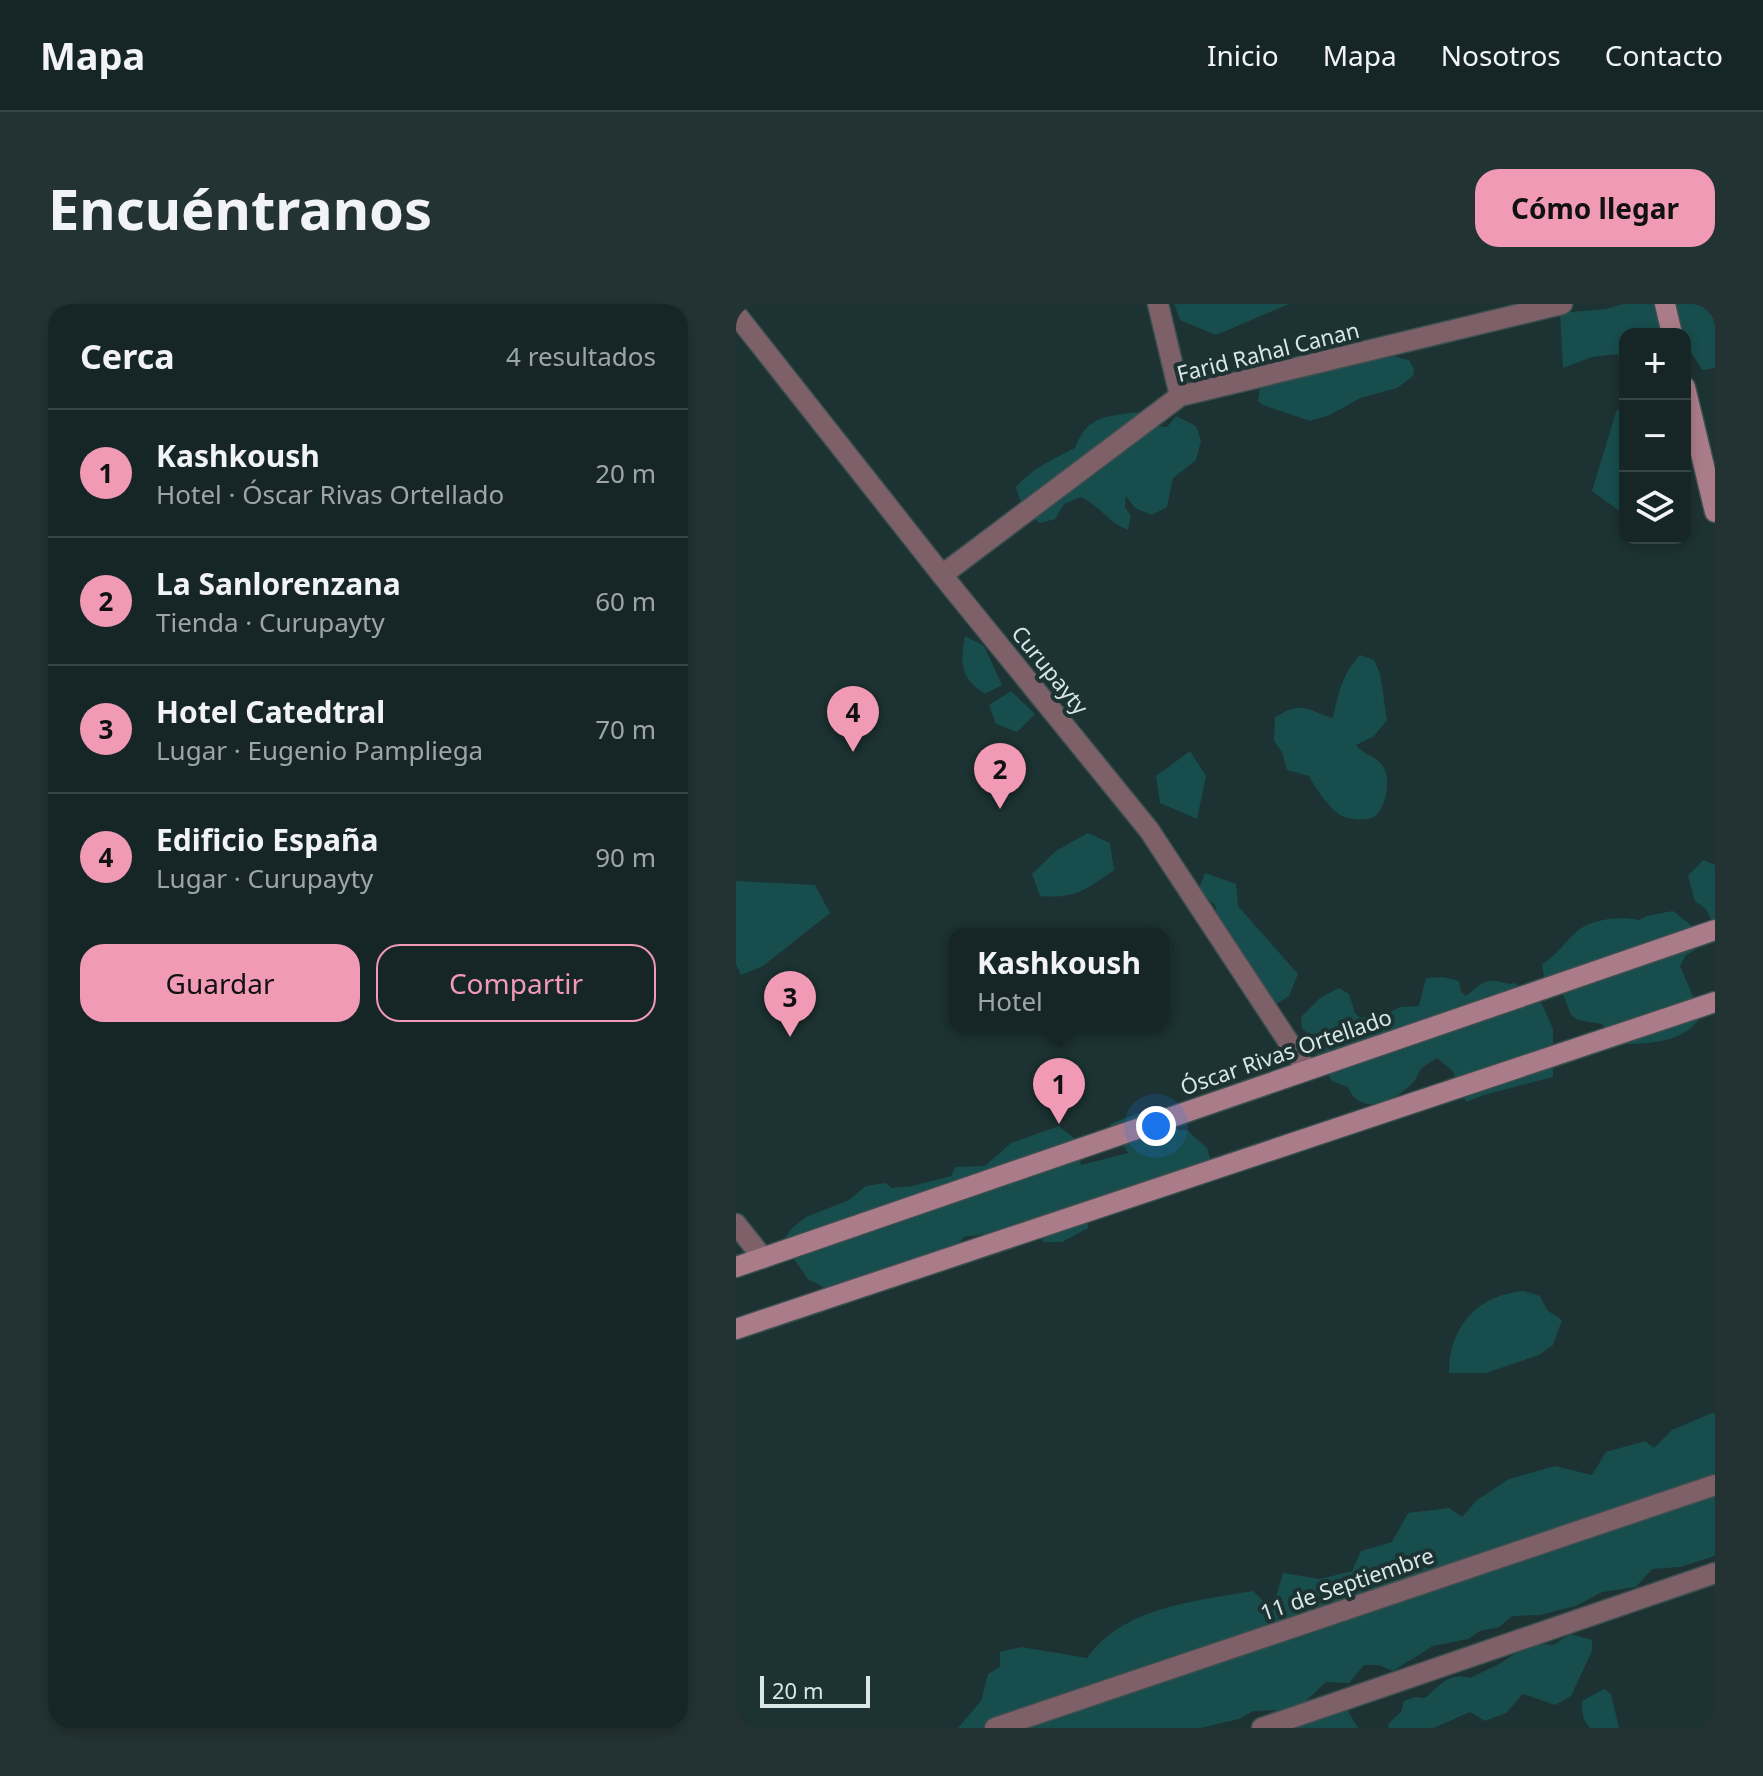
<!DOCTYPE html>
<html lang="es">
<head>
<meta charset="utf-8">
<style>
	:root { --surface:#162626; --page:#233232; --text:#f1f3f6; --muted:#9ea5a7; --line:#354343; --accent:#f09ab6 }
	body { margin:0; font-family:"Noto Sans",sans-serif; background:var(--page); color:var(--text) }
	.controls { position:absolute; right:24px; top:24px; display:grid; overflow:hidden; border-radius:16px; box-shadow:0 4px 12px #0003 }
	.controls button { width:72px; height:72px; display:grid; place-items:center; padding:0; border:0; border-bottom:2px solid var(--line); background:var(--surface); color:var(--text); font:40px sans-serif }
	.scale { position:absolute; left:24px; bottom:20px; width:110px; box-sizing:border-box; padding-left:8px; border:4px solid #dae7e7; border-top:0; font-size:22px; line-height:28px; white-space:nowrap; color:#dae7e7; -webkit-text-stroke:6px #1d3232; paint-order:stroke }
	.you { position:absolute; left:420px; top:822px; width:28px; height:28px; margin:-20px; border:6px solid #fff; border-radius:50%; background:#1a73e8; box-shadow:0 0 0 12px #1a73e833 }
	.badge { display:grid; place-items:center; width:52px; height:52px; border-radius:50%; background:var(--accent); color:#111; font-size:26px; font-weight:700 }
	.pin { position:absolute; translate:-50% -66px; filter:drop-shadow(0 2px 4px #0008) }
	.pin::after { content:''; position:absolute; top:42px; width:28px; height:24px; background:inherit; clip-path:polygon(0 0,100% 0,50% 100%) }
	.popup { position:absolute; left:213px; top:624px; width:220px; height:104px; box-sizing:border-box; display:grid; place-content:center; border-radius:16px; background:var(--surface); filter:drop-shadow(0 2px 6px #0005); font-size:26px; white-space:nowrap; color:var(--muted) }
	.popup b { font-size:30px; color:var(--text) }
	.popup::after { content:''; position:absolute; left:50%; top:100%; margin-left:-16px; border:16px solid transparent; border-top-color:var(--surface) }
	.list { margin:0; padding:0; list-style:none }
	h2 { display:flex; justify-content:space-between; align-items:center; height:104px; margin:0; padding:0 32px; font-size:34px }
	h2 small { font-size:26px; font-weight:400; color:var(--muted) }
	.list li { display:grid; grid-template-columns:52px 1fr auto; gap:24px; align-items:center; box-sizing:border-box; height:128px; padding:0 32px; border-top:2px solid var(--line) }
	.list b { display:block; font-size:30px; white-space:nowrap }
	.list p { margin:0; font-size:26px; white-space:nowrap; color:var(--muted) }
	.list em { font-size:26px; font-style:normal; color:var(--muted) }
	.actions { display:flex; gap:16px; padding:24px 32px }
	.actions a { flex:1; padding:18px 0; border:2px solid var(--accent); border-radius:24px; text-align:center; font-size:28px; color:var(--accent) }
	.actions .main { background:var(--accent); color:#111 }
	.icon { flex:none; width:44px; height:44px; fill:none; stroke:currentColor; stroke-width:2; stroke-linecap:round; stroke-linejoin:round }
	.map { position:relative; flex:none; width:979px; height:1424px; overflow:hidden; border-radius:24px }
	header { display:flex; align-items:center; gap:48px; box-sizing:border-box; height:112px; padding:0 40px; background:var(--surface); border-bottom:2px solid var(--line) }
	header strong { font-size:38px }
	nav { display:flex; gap:44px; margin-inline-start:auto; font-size:28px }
	.intro { display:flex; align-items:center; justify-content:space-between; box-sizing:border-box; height:192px; padding:0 48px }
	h1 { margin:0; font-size:56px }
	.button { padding:20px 36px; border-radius:24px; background:var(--accent); color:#111; font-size:28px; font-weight:700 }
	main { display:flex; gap:48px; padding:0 48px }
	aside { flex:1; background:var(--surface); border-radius:24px; box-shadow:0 4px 12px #0003 }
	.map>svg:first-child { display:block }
	.green { fill:#184d4d }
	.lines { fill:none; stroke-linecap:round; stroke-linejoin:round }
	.street-casing { stroke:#3b4f4f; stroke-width:23 }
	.secondary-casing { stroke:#3b4f4f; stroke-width:23 }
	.street { stroke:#7e6069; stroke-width:20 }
	.secondary { stroke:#aa7c8a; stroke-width:20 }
	.labels { text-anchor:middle; stroke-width:8; stroke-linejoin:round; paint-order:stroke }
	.street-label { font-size:22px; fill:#dae7e7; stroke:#1d3232 }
</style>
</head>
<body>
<header>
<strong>Mapa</strong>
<nav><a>Inicio</a><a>Mapa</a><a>Nosotros</a><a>Contacto</a></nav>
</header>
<div class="intro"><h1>Encuéntranos</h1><a class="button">Cómo llegar</a></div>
<main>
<aside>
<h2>Cerca<small>4 resultados</small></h2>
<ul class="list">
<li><span class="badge">1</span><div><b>Kashkoush</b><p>Hotel · Óscar Rivas Ortellado</p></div><em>20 m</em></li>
<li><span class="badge">2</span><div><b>La Sanlorenzana</b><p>Tienda · Curupayty</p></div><em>60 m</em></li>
<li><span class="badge">3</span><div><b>Hotel Catedtral</b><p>Lugar · Eugenio Pampliega</p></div><em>70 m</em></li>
<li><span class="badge">4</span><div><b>Edificio España</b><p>Lugar · Curupayty</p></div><em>90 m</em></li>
</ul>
<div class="actions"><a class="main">Guardar</a><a>Compartir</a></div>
</aside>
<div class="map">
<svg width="979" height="1424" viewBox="0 0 979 1424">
	<rect width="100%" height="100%" fill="#1d3232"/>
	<path class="green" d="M 438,0 L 553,0 L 480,31 L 444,16 Z
		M 887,0 L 920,0 L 931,30 L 889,30 L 889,62 L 881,50 L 856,53 L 827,64 L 824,9 L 870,5 Z
		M 942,0 L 979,0 L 979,64 L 966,66 L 949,38 L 949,30 L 946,30 L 939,2 Z
		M 657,52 L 673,56 L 678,65 L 677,72 L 661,84 L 624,94 L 594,111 L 574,117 L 527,101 L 522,97 L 524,83 L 640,53 Z
		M 881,105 L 889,110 L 889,211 L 856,187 Z
		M 402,108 L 419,122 L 431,123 L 440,112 L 460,122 L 465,137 L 460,156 L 437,174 L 431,203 L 416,211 L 399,204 L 390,192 L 389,203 L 395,212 L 392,226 C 370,217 367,204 345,193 L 328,200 L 319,215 L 304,219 C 292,210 283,198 280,183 C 301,161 314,157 339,144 C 352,110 371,113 402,108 Z
		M 229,332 L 248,342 L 266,381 L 249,390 C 224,373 224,360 229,332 Z
		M 624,351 L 638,356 L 644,369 L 651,416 L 638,432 L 620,441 C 627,451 642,452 648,464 C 655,476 650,502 640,511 C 632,519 612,515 604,511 C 595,506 578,482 573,472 L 551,466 L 546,448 L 538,437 L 539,413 C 568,396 569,406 597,414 C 602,390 607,369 624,351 Z
		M 275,387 L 299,410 L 281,428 L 260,420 L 253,401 Z
		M 454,447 L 470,472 L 461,515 L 424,499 L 420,472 Z
		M 352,529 L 374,539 L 378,566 C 350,586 339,595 304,592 L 296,570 L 320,547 Z
		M 967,556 L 979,561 L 979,624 L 970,605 L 959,597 L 952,572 Z
		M 469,569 L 500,580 L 502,602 L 562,670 L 553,692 L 537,702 L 489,641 L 479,601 L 462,587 Z
		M 0,577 L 79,581 L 94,609 L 27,662 L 5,671 L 0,660 Z
		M 937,607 L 955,621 L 959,646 L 950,651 L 944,662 L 959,697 L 962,717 C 943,740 909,740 880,740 L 866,720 L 842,716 L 835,711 L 827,690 L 808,674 L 806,660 C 821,651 828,639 840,628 C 855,615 884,612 903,616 L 910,612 Z
		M 707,673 L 723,677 L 725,688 L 730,692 C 738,685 748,675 760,677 C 768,678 770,681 779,679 L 806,700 L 817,725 L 817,773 L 748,791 L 730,798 L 716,766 L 701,754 C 697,757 689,761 685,765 C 682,768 681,773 679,776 C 662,796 625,815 612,783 L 596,777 L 580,748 L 583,742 L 566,724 L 565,713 L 584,694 L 603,684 L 613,690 L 619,709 L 624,714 L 651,710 L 664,703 L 683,702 L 690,674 Z
		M 411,806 L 443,826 L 451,826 L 471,844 L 475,857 L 353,906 L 352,924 L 326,938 L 307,938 L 302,918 L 293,923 L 228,933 L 209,956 L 129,971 L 113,983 L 87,983 L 72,975 L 46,938 L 56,924 L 70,913 L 113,896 L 130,882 L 150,879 L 155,884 L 176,882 L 215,872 L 219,863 L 249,862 L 275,839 L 323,822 L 339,835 L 345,861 L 392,849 L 374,820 Z
		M 788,987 L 804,992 L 811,1006 L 826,1016 L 817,1041 L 803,1051 L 750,1069 L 713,1069 C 713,1023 741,991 788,987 Z
		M 976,1109 L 979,1109 L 979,1252 L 944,1263 L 916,1265 L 900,1283 L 866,1288 L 840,1302 L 804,1311 L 776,1312 L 763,1323 L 744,1327 L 732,1335 L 697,1342 L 657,1367 L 643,1361 L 628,1361 L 613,1379 L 590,1378 L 560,1406 L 517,1407 L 503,1415 L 465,1424 L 222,1424 L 245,1397 L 252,1370 L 264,1363 L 264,1348 L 285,1343 L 351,1354 C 387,1303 459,1297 517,1287 L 536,1306 L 547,1269 L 584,1275 L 616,1267 L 625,1247 L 656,1238 L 672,1209 L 713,1204 L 726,1213 L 741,1196 L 773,1175 L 819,1162 L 856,1171 L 870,1148 L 909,1137 L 918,1144 L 936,1126 Z
		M 834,1330 L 856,1336 L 856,1347 L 835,1392 L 819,1401 L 787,1390 L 770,1409 L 749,1417 L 734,1408 L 698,1424 L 653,1424 L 652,1420 L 665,1408 L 668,1397 L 679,1393 L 689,1394 C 704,1382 713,1367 734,1374 L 763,1360 L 796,1339 L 817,1341 Z
		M 868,1385 L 875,1390 L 883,1424 L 854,1424 C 846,1416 846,1408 846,1397 Z
		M 609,1402 L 622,1424 L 557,1424 Z"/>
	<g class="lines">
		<g class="street-casing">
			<path id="street" d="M 422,0 L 444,92
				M 0,10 L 206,271 L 413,526 L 571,766
				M 206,271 L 444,92 L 826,0
				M 0,920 L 27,954
				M 259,1424 L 979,1181
				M 526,1424 L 979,1269"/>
		</g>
		<g class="secondary-casing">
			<path id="secondary" d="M 929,0 L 936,30
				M 949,83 L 979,208
				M 0,963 L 979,626
				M 0,1025 L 979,698"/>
		</g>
		<use href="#street" class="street"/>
		<use href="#secondary" class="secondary"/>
	</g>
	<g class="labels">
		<g class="street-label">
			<text transform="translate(532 48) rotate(-14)" y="8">Farid Rahal Canan</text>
			<text transform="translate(314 366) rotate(51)" y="8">Curupayty</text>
			<text transform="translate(550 748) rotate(-19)" y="8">Óscar Rivas Ortellado</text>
			<text transform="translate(611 1280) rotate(-19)" y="8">11 de Septiembre</text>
		</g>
	</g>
</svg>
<div class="controls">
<button>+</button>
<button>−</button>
<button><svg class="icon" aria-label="layers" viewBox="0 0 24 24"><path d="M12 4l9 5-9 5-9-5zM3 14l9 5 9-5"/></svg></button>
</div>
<div class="scale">20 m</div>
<div class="you"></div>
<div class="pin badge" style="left:323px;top:820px">1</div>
<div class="popup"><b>Kashkoush</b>Hotel</div>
<div class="pin badge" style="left:264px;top:505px">2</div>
<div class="pin badge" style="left:54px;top:733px">3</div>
<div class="pin badge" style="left:117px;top:448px">4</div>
</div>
</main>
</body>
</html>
